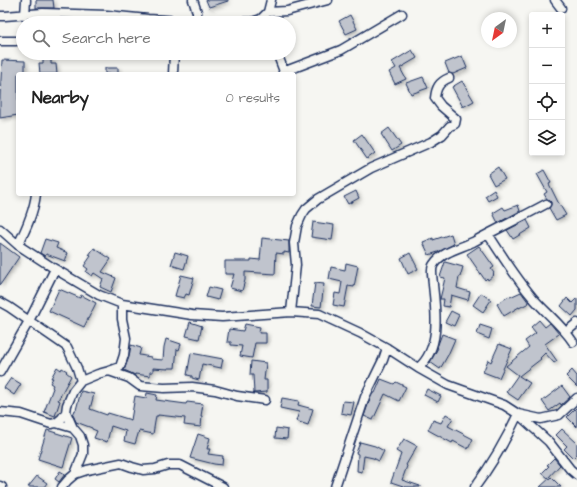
<!DOCTYPE html>
<html lang="en">
<head>
<meta charset="utf-8">
<style>
	:root { --surface:#fff; --page:#f2f2f2; --text:#222; --muted:#767676; --line:#e0e0e0 }
	body { margin:0; font-family:"Architects Daughter",sans-serif; background:var(--page); color:var(--text) }
	.controls { position:absolute; right:12px; top:12px; display:grid; overflow:hidden; border-radius:4px; box-shadow:0 2px 6px #0003 }
	.controls button { width:36px; height:36px; display:grid; place-items:center; padding:0; border:0; border-bottom:1px solid var(--line); background:var(--surface); color:var(--text); font:20px sans-serif }
	.compass { position:absolute; left:481px; top:12px; width:36px; height:36px; border-radius:50%; background:var(--surface); box-shadow:0 2px 6px #0003; rotate:213deg }
	.list { margin:0; padding:0; list-style:none }
	h2 { display:flex; justify-content:space-between; align-items:center; height:52px; margin:0; padding:0 16px; font-size:17px }
	h2 small { font-size:13px; font-weight:400; color:var(--muted) }
	.icon { flex:none; width:22px; height:22px; fill:none; stroke:currentColor; stroke-width:2; stroke-linecap:round; stroke-linejoin:round }
	.map { position:relative; flex:none; width:577px; height:487px; overflow:hidden }
	.search { position:absolute; background:var(--surface); box-shadow:0 2px 6px #0003; left:16px; top:16px; width:280px; height:44px; display:flex; align-items:center; gap:10px; box-sizing:border-box; padding:0 14px; border-radius:22px; color:var(--muted); font-size:15px }
	.panel { position:absolute; background:var(--surface); box-shadow:0 2px 6px #0003; left:16px; top:72px; width:280px; height:124px; border-radius:4px }
	.map>svg:first-child { display:block }
	.building { fill:#c0c4cd; stroke:#1b2f5e; filter:url(#shadow) }
	.lines { fill:none; stroke-linecap:round; stroke-linejoin:round }
	.minor-casing { stroke:#1b2f5e; stroke-width:11 }
	.minor { stroke:#f6f6f2; stroke-width:8 }
</style>
</head>
<body>
<div class="map">
<svg width="577" height="487" viewBox="0 0 577 487">
	<defs>
		<filter id="shadow"><feDropShadow dx="2" dy="2" stdDeviation="2" flood-color="#0004"/></filter>
	</defs>
	<rect width="100%" height="100%" fill="#f6f6f2"/>
	<filter id="ink" filterUnits="userSpaceOnUse"><feTurbulence type="fractalNoise" baseFrequency=".025" numOctaves="2"/><feDisplacementMap in="SourceGraphic" scale="8" xChannelSelector="R" yChannelSelector="G"/><feConvolveMatrix kernelMatrix="1 2 1 2 8 2 1 2 1" color-interpolation-filters="sRGB"/></filter>
	<g filter="url(#ink)">
		<path class="building" d="M 36,0 L 53,0 L 54,8 L 36,8 Z
			M 206,0 L 228,0 L 228,1 L 209,7 Z
			M 350,15 L 357,29 L 346,34 L 339,21 Z
			M 412,50 L 417,58 L 400,68 L 406,79 L 395,84 L 389,72 L 396,68 L 392,62 Z
			M 462,56 L 467,68 L 453,74 L 449,73 L 445,63 Z
			M 51,58 L 51,64 L 56,64 L 57,74 L 40,74 L 39,63 L 43,63 L 43,59 Z
			M 2,60 L 25,61 L 25,74 L 18,74 L 18,115 L 0,118 L 0,97 Z
			M 105,68 L 118,68 L 118,74 L 105,74 Z
			M 423,77 L 428,88 L 411,94 L 406,83 Z
			M 462,81 L 474,101 L 463,107 L 452,87 Z
			M 389,128 L 401,145 L 392,151 L 381,134 Z
			M 362,134 L 375,153 L 367,159 L 354,140 Z
			M 498,167 L 505,179 L 494,185 L 488,174 Z
			M 544,170 L 551,183 L 549,184 L 558,202 L 566,215 L 556,220 L 549,208 L 551,205 L 551,202 L 549,200 L 547,199 L 544,194 L 547,192 L 537,174 Z
			M 494,190 L 497,196 L 488,201 L 485,196 Z
			M 356,191 L 359,198 L 348,204 L 344,197 Z
			M 518,205 L 520,211 L 498,223 L 493,213 L 503,207 L 505,210 Z
			M 527,220 L 531,228 L 513,239 L 507,230 Z
			M 313,222 L 334,225 L 332,240 L 311,237 Z
			M 451,234 L 454,244 L 438,252 L 429,255 L 423,242 L 433,238 L 433,240 Z
			M 262,238 L 289,241 L 289,253 L 284,252 L 284,254 L 276,253 L 275,274 L 245,272 L 245,280 L 242,291 L 230,288 L 234,274 L 225,274 L 225,261 L 251,261 L 251,259 L 260,260 Z
			M 45,239 L 58,243 L 56,248 L 68,253 L 65,261 L 46,254 L 45,256 L 40,253 Z
			M 0,243 L 19,257 L 0,285 Z
			M 479,246 L 494,267 L 491,269 L 494,273 L 493,274 L 494,275 L 488,280 L 487,278 L 485,280 L 467,254 Z
			M 94,248 L 111,259 L 102,272 L 116,278 L 111,292 L 100,287 L 103,279 L 94,273 L 92,276 L 86,272 L 88,269 L 84,266 L 91,256 L 89,255 Z
			M 175,252 L 188,256 L 184,269 L 171,265 Z
			M 410,253 L 418,269 L 408,274 L 401,258 Z
			M 445,262 L 463,267 L 460,277 L 459,277 L 457,288 L 470,292 L 468,300 L 451,295 L 449,307 L 443,306 L 444,299 L 440,299 L 445,278 L 440,277 Z
			M 346,263 L 358,266 L 354,287 L 348,286 L 344,307 L 333,305 L 335,293 L 340,294 L 342,282 L 329,279 L 331,267 L 345,270 Z
			M 181,275 L 194,278 L 189,295 L 186,294 L 184,298 L 175,296 Z
			M 315,283 L 324,284 L 321,307 L 312,306 Z
			M 209,287 L 221,290 L 218,300 L 206,297 Z
			M 59,289 L 80,298 L 81,295 L 96,303 L 84,327 L 49,311 Z
			M 521,292 L 529,303 L 519,308 L 519,307 L 504,316 L 497,304 L 509,296 L 510,297 Z
			M 481,293 L 491,300 L 483,312 L 473,305 Z
			M 567,298 L 572,303 L 577,298 L 577,310 L 572,316 L 561,306 Z
			M 451,311 L 459,315 L 454,326 L 445,322 Z
			M 539,320 L 545,327 L 550,323 L 559,334 L 545,344 L 557,361 L 554,363 L 545,353 L 540,358 L 541,359 L 519,376 L 530,383 L 518,400 L 506,392 L 518,375 L 506,366 L 529,347 L 525,341 L 536,333 L 531,327 Z
			M 190,322 L 202,326 L 199,339 L 186,336 Z
			M 245,324 L 260,327 L 259,333 L 266,333 L 266,343 L 255,343 L 252,358 L 240,356 L 242,346 L 231,345 L 231,342 L 227,342 L 229,329 L 243,331 Z
			M 480,325 L 492,329 L 489,339 L 477,334 Z
			M 442,334 L 455,339 L 448,355 L 440,369 L 430,362 L 438,348 L 437,347 Z
			M 166,339 L 181,344 L 179,350 L 177,349 L 175,368 L 168,368 L 168,369 L 153,368 L 153,372 L 150,372 L 150,376 L 135,374 L 135,375 L 124,370 L 129,357 L 131,345 L 141,348 L 139,355 L 151,357 L 151,359 L 163,360 L 164,347 Z
			M 499,344 L 512,349 L 499,378 L 483,372 L 488,360 L 491,362 Z
			M 191,353 L 223,359 L 221,368 L 202,364 L 199,380 L 192,378 L 192,376 L 187,375 Z
			M 251,361 L 266,363 L 264,380 L 267,380 L 267,392 L 254,393 L 253,375 L 250,375 Z
			M 57,367 L 61,370 L 62,368 L 67,371 L 66,372 L 71,376 L 58,400 L 60,401 L 55,416 L 44,412 L 53,388 L 52,387 L 53,385 L 50,383 L 53,378 L 51,378 Z
			M 572,370 L 577,376 L 577,387 L 566,376 Z
			M 11,378 L 21,384 L 14,395 L 4,388 Z
			M 381,379 L 394,384 L 396,382 L 406,387 L 399,401 L 385,394 L 373,420 L 364,416 L 370,399 L 373,393 L 375,393 Z
			M 562,386 L 570,397 L 561,405 L 560,403 L 549,411 L 542,401 Z
			M 427,389 L 441,396 L 438,402 L 424,395 Z
			M 81,391 L 94,394 L 90,409 L 107,415 L 108,413 L 131,420 L 135,396 L 146,398 L 147,393 L 157,395 L 156,400 L 186,404 L 187,402 L 203,404 L 201,416 L 202,416 L 201,427 L 184,425 L 185,418 L 158,415 L 158,416 L 156,416 L 153,434 L 139,431 L 135,444 L 124,441 L 126,431 L 111,426 L 107,442 L 94,438 L 97,431 L 92,429 L 92,428 L 76,422 L 73,415 L 75,410 L 76,410 Z
			M 282,398 L 299,401 L 298,405 L 313,409 L 308,425 L 296,421 L 299,412 L 280,408 Z
			M 343,401 L 354,402 L 351,415 L 341,413 Z
			M 577,407 L 577,427 L 567,417 Z
			M 446,414 L 453,418 L 448,426 L 473,439 L 468,449 L 453,441 L 452,443 L 428,430 L 433,420 L 441,423 Z
			M 276,428 L 288,430 L 287,439 L 275,438 Z
			M 562,429 L 577,443 L 577,454 L 573,458 L 564,449 L 567,446 L 556,435 Z
			M 47,430 L 72,438 L 63,467 L 38,459 Z
			M 198,434 L 210,438 L 207,449 L 210,449 L 208,454 L 223,456 L 222,465 L 214,464 L 190,458 Z
			M 404,439 L 417,446 L 406,465 L 407,466 L 402,480 L 420,486 L 420,487 L 406,487 L 391,482 L 401,454 L 396,451 Z
			M 360,442 L 375,446 L 384,451 L 379,461 L 373,458 L 364,456 L 362,472 L 357,471 L 358,454 L 356,453 Z
			M 554,458 L 560,465 L 548,478 L 542,473 L 549,466 L 547,465 Z
			M 60,471 L 65,474 L 59,482 L 55,479 Z
			M 37,476 L 47,483 L 44,487 L 28,487 Z
			M 551,477 L 561,487 L 540,487 Z"/>
		<g class="lines">
			<g class="minor-casing">
				<path id="minor" d="M 193,0 L 197,12 L 197,22
					M 555,0 L 561,8
					M 268,12 L 287,11 L 328,0
					M 25,15 L 26,0
					M 0,16 L 5,16 L 43,13 L 107,15 L 148,19 L 197,22 L 252,22 L 261,19 L 268,12 L 271,0
					M 0,41 L 16,41
					M 277,53 L 285,74
					M 283,72 L 341,50 L 402,14
					M 173,74 L 174,53
					M 0,229 L 18,245 L 55,269 L 99,295 L 122,304 L 192,315 L 222,317 L 291,312 L 319,314 L 360,333 L 387,348 L 418,368 L 448,385 L 504,405 L 518,414 L 549,442 L 570,469 L 577,475
					M 488,234 C 502,256 516,278 533,298 C 546,313 562,325 573,342
					M 18,245 C 26,229 34,212 36,194
					M 0,302 L 9,307 L 67,347 L 77,368 L 81,381
					M 291,312 L 296,265 L 294,243 L 297,226 L 302,215 L 306,209 L 318,199 L 371,168 L 431,142 L 442,135 L 450,126 L 455,124 L 456,119 L 441,106 L 435,98 C 436,88 439,82 449,78
					M 566,332 L 577,323
					M 418,368 C 441,349 436,312 433,285 C 433,279 430,269 434,264 C 442,252 460,248 473,242 C 497,229 522,217 546,204
					M 109,371 L 120,367 L 124,355 L 126,338 L 122,319 L 122,304
					M 0,372 L 29,321 L 55,269
					M 0,412 L 21,414 L 51,424 L 56,423 L 73,428
					M 56,423 L 62,418 L 66,412 L 67,405 L 73,391 L 81,381 L 98,374 L 109,371 L 129,378 L 140,386 L 164,388 L 192,387 L 215,390 L 237,396 L 265,400
					M 75,474 L 87,470 L 121,463 L 132,467 L 143,470 L 155,469 L 168,465 L 180,465 L 223,487
					M 0,486 L 2,487
					M 62,487 L 68,480 L 75,474 L 83,454 L 83,445 L 80,436 L 73,428 L 66,412
					M 335,487 L 365,397 L 383,360 L 387,348
					M 475,487 C 492,464 506,440 518,414 L 541,419 L 559,415 L 577,398"/>
			</g>
			<use href="#minor" class="minor"/>
		</g>
	</g>
</svg>
<div class="controls">
<button>+</button>
<button>−</button>
<button><svg class="icon" aria-label="locate" viewBox="0 0 24 24"><circle cx="12" cy="12" r="6"/><path d="M12 2v4M12 18v4M2 12h4M18 12h4"/></svg></button>
<button><svg class="icon" aria-label="layers" viewBox="0 0 24 24"><path d="M12 4l9 5-9 5-9-5zM3 14l9 5 9-5"/></svg></button>
</div>
<svg class="compass" viewBox="-18 -18 36 36"><path d="M0-13l5 13h-10z" fill="#e53935"/><path d="M0 13l5-13h-10z" fill="#767676"/></svg>
<div class="search"><svg class="icon" aria-label="search" viewBox="0 0 24 24"><circle cx="10" cy="10" r="6"/><path d="M15 15l6 6"/></svg>Search here</div>
<section class="panel">
<h2>Nearby<small>0 results</small></h2>
<ul class="list">
</ul>
</section>
</div>
</body>
</html>
